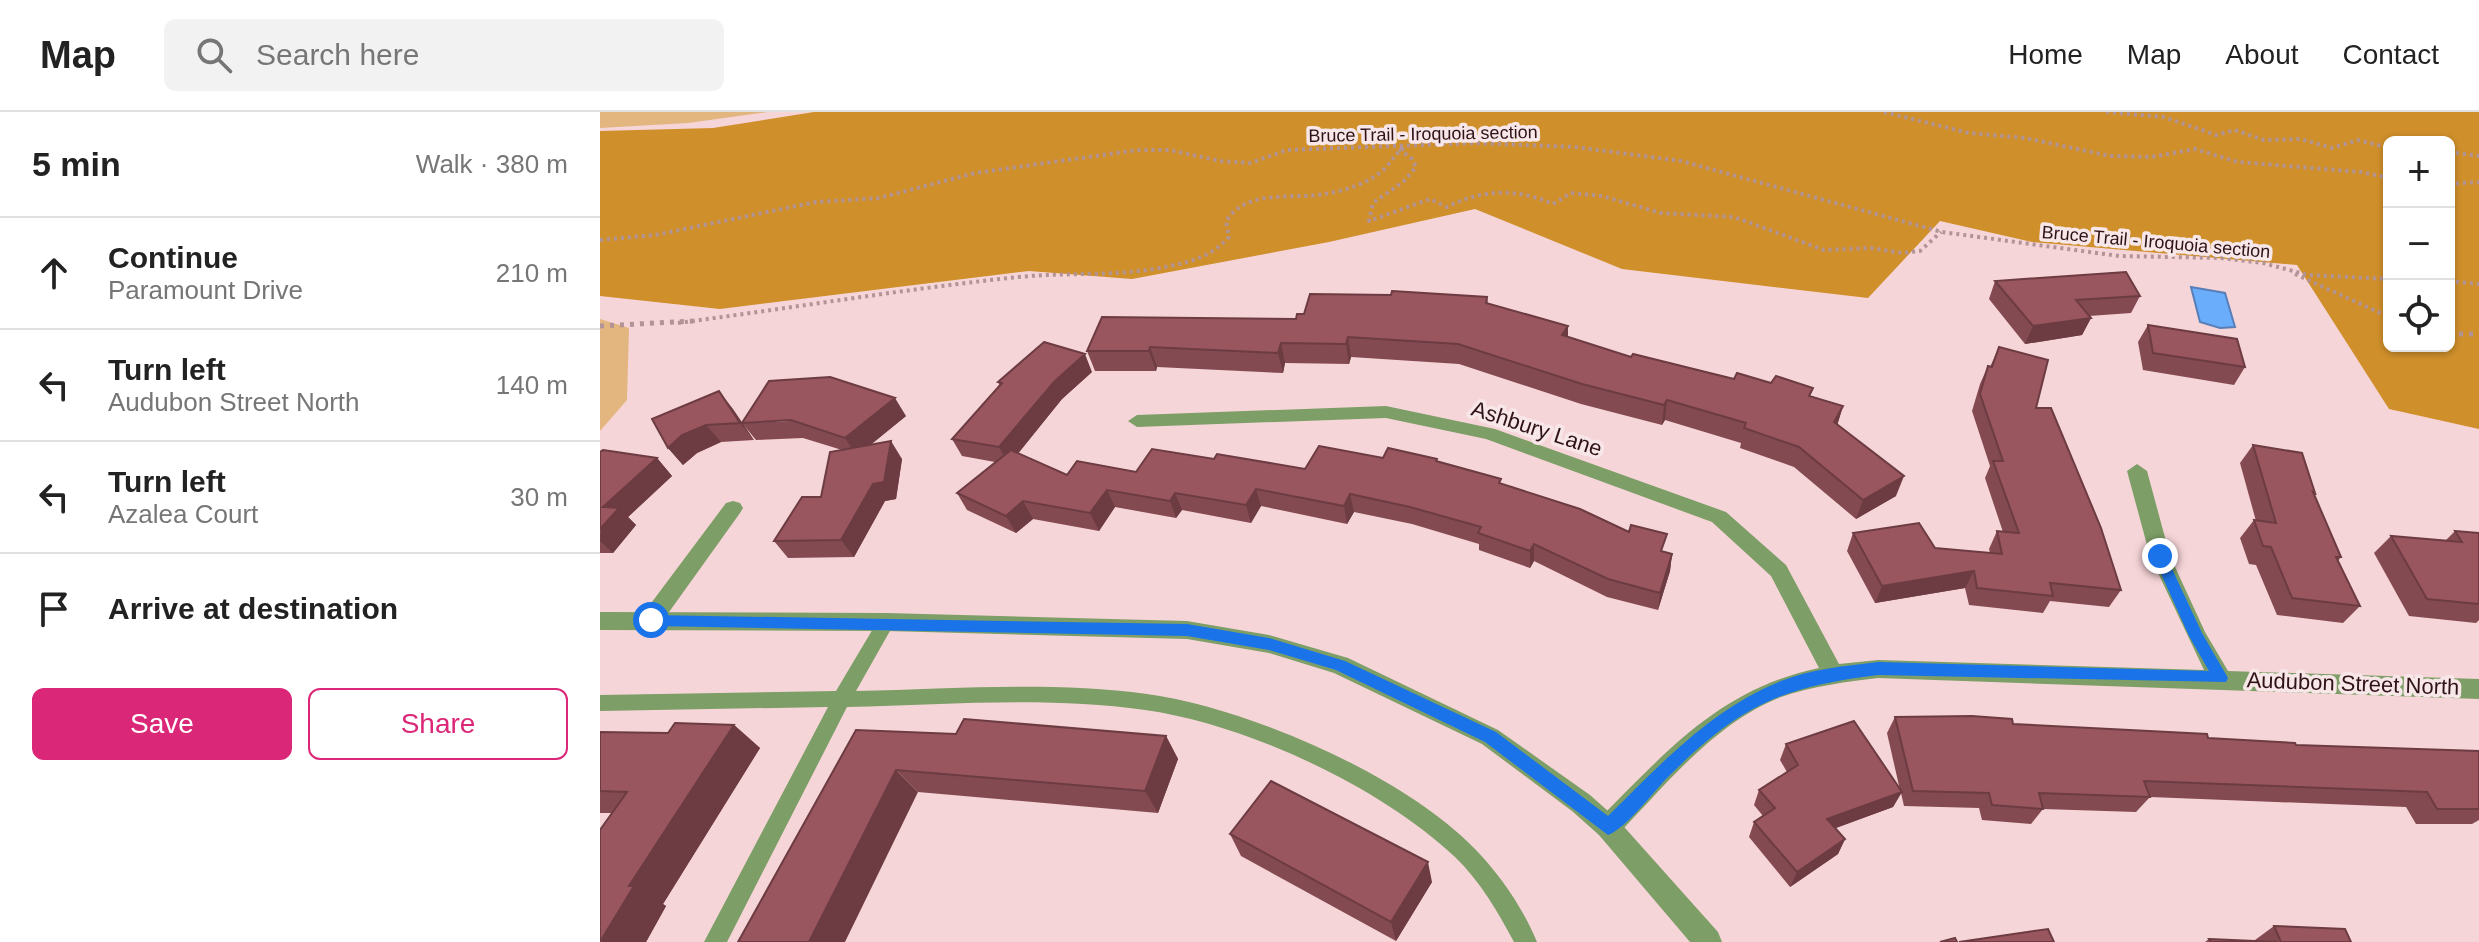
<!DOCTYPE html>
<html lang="en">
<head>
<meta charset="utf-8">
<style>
	:root { --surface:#fff; --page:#f2f2f2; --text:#222; --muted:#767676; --line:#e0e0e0; --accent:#db2777 }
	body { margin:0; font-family:Helvetica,sans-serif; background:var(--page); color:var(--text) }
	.controls { position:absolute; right:24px; top:24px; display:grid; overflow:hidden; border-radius:12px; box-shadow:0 2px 6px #0004 }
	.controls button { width:72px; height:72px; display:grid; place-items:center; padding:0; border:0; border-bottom:2px solid var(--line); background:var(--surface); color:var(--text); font:40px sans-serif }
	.stop { position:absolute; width:24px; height:24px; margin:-18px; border:6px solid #1a73e8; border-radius:50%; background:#fff }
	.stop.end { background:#1a73e8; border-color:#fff; box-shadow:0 2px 8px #0008 }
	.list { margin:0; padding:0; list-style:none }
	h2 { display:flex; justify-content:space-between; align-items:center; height:104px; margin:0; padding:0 32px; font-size:34px }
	h2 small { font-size:26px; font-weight:400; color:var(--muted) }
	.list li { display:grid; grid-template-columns:52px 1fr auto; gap:24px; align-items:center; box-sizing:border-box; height:112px; padding:0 32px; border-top:2px solid var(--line) }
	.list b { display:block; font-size:30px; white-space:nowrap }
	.list p { margin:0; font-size:26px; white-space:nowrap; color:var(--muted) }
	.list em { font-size:26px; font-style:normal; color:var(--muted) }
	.actions { display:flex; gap:16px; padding:24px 32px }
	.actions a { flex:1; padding:18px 0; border:2px solid var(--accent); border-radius:12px; text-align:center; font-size:28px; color:var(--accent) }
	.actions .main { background:var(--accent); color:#fff }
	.icon { flex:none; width:44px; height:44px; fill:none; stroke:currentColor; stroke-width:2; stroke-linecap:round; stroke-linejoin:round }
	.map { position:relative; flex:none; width:1879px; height:830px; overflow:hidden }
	header { display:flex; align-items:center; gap:48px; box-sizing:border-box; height:112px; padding:0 40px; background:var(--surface); border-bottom:2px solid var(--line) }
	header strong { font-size:38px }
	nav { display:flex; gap:44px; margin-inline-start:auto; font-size:28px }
	.search { width:560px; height:72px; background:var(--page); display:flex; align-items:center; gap:20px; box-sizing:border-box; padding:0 28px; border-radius:12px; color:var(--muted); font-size:30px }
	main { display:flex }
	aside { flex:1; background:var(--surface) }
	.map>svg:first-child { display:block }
	.green { fill:#e2b67e }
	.forest { fill:#cf8f2b; fill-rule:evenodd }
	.water { fill:#6aadfb; stroke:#587fb7; stroke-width:2 }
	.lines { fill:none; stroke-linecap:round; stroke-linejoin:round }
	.path-far1 { stroke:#b29396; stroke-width:4; stroke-dasharray:3 4; stroke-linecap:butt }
	.path { stroke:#b29396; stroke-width:5; stroke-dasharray:4 6; stroke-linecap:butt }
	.service { fill:#7d9e66; fill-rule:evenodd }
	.minor { fill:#7d9e66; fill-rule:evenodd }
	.tertiary { fill:#7d9e66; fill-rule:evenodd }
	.wall { fill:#844a51 }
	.shaded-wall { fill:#6c3c42 }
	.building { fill:#9a565e; stroke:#6c3c42; stroke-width:2 }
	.route { fill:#1a73e8 }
	.labels { text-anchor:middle; stroke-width:7; stroke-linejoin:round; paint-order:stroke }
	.far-street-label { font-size:18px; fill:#2f1317; stroke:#f8e7e8 }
	.street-label { font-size:22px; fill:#2f1317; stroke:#f8e7e8 }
</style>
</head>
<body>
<header>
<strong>Map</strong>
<div class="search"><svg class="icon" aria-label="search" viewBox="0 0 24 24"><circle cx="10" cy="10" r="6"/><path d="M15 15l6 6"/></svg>Search here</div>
<nav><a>Home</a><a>Map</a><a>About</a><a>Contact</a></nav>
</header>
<main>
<aside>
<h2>5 min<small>Walk · 380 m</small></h2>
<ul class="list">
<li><svg class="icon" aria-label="ahead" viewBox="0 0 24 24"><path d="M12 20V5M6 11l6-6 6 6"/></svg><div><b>Continue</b><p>Paramount Drive</p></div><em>210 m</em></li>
<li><svg class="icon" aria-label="left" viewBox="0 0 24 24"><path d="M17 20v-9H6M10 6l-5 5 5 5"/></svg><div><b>Turn left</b><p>Audubon Street North</p></div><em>140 m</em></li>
<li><svg class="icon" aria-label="left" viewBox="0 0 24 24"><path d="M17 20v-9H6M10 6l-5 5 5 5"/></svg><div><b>Turn left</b><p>Azalea Court</p></div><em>30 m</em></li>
<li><svg class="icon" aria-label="arrive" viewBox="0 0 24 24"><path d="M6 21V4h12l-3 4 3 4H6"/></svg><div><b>Arrive at destination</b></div></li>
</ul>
<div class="actions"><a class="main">Save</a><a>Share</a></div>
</aside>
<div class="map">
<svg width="1879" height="830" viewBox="0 0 1879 830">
	<rect width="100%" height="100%" fill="#f6d5d8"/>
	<path class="green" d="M 0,0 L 168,0 L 88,11 L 0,16 Z
		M 0,207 L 29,216 L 27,288 L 0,319 Z"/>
	<path class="forest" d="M 214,0 L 1879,0 L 1879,317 L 1789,297 L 1697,153 L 1432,130 L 1340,109 L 1268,186 L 1022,157 L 875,97 L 729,130 L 532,167 L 429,159 L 120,197 L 0,184 L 0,19 L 113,16 ZM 1789,30 L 1849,30 L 1849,234 L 1789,234 Z"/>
	<path class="water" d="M 1591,175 L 1625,181 L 1635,215 L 1620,216 L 1600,210 Z"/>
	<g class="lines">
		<path class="path-far1" d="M 1284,0 L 1369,21 L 1425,26 L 1510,44 L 1551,45 L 1595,37 L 1638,50 L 1761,60 L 1789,66
			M 1506,0 L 1564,5 L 1616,23 L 1635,18 L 1664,28 L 1700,27 L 1732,36 L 1758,28 L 1789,36
			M 799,37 L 812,47 L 816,55 L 804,69 L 773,91 L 769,109 L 830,87 L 847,95 C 882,77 917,76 953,92 L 971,81 L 1002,84 L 1061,101 L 1134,105 L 1224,138 L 1271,136 L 1302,141 L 1320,139 L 1341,120
			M 1849,40 L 1879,44
			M 1849,72 L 1879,70
			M 0,128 L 55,123 L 216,90 L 279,86 L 375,61 L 538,38 L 569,38 L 621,49 L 650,51 L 687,38 L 874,31 L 975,35 L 1081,49 L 1342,120 L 1519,144 L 1621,146 L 1663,151 L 1708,163 L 1789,167
			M 1695,162 L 1789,205
			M 1849,169 L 1879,172
			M 78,211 C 191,196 305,177 418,165 C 469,160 520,165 570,154 C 594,149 613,143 629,125 L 626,109 C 648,76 691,88 724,82 C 745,79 773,70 787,54 C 793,47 796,41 804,36"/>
		<path class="path" d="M 0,214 L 93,209
			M 1849,222 L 1879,222"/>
		<path class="service" d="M 286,503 L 292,505 L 295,510 L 256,579 C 352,577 451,569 547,582 C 648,596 801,662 873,735 C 899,761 923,796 937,830 L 914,830 C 898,800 880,769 855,745 C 781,675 646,612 545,598 C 447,584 346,593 247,595 L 127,830 L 104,830 L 228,595 L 0,599 L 0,583 L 236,579 L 280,505 Z"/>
		<path class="minor" d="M 786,294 L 895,317 L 1126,400 L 1186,453 L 1239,552 L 1278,548 L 1604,558 L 1550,444 L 1527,359 L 1537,352 L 1547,359 L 1570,444 L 1605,520 L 1628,559 L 1879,567 L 1879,587 L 1278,566 C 1246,570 1212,574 1181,585 C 1114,611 1066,673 1017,723 L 1008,727 L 999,723 L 995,715 L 999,707 C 1067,639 1120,577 1219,556 L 1171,464 L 1112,410 L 886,327 L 786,306 L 537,315 L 528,309 L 537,303 Z
			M 133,389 L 140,391 L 143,396 L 140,401 L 59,514 L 51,517 L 43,514 L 40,508 L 43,502 L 126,391 Z"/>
		<path class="tertiary" d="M 0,500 L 286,501 L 587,509 L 669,523 L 748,546 L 898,618 L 990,683 L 1017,707 L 1118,820 L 1122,830 L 1090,830 L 999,723 L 972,699 L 882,632 L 734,561 L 669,541 L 587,527 L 286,519 L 0,518 Z"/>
	</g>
	<path class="wall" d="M 1395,169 L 1540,184 L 1531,201 L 1489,204 L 1491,206 L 1482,223 L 1425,232 L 1389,187 Z
		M 887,185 L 888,192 L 968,225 L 1031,245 L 1211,284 L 1243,294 L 1237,313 L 1296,384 L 1256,407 L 1194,355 L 1140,336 L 1141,331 L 1065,308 L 1062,313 L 981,292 L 859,252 L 751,245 L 749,252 L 685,251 L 683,261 L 557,255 L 556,259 L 495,259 L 487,239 L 696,207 L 704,202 Z
		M 1548,213 L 1645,255 L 1634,273 L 1543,258 L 1538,230 Z
		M 1399,235 L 1436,296 L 1521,478 L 1509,495 L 1450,489 L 1443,501 L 1369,493 L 1365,476 L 1275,491 L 1247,439 L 1253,421 L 1335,436 L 1390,441 L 1389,437 L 1397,419 L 1403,420 L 1385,366 L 1390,354 L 1372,299 L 1380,272 L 1388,254 L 1390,255 Z
		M 492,260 L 462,287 L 418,341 L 467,363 L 536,360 L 614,347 L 705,357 L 783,346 L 837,349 L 902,372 L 1064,440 L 1072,442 L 1070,459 L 1058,498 L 1007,485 L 934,449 L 930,456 L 879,438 L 879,432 L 812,412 L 754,400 L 747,412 L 661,394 L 651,411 L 582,398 L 576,406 L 515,395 L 499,419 L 433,407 L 416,421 L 367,398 L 357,381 L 395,350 L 362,344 L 352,327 L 400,274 L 398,270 Z
		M 119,279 L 142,311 L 306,304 L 270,333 L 302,347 L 296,387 L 285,389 L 254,445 L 188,446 L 174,429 L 221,385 L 242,338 L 203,326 L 156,328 L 142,311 L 154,328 L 121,330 L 97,341 L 83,353 L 68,336 Z
		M 1653,333 L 1715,381 L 1714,382 L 1741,445 L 1738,449 L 1760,494 L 1743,511 L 1677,503 L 1656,453 L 1649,452 L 1640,426 L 1654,408 L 1656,409 L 1640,351 Z
		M 0,340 L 57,346 L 72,364 L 28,405 L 36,413 L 13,441 L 0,441 Z
		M 1855,419 L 1879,421 L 1879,508 L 1876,511 L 1809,504 L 1774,441 L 1791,424 L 1845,429 Z
		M 1295,605 L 1413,612 L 1696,633 L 1879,639 L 1879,708 L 1872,712 L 1816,712 L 1806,695 L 1550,685 L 1536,700 L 1443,697 L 1431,712 L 1382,708 L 1379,696 L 1304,694 L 1301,681 L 1293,695 L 1235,716 L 1245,727 L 1238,742 L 1190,775 L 1149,725 L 1154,710 L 1163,704 L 1154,693 L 1159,678 L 1187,660 L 1180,648 L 1186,632 L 1300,678 L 1287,621 Z
		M 134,613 L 160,636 L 63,792 L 66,794 L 46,830 L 12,701 L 0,701 L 0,620 L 68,621 Z
		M 256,618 L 356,622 L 566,624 L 578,647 L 558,701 L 318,680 Z
		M 630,722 L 832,770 L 796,829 L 641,744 Z
		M 1674,814 L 1751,830 L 1605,830 L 1609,827 L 1656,829 L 1655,828 Z"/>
	<path class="shaded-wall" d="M 1491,206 L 1482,223 L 1425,232 L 1433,214 Z
		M 968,214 L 968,234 L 962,223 Z
		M 748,225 L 751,245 L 749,252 L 746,232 Z
		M 681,231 L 685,251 L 683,261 L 678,241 Z
		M 550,235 L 557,255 L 556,259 L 549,239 Z
		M 485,242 L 492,260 L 462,287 L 409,353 L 399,335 L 454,270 Z
		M 119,279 L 133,297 L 154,328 L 140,311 Z
		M 295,286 L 306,304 L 257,344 L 245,326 Z
		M 1067,288 L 1065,308 L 1062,313 L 1064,293 Z
		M 1243,294 L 1237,314 L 1234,310 Z
		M 106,313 L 121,330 L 97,341 L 83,353 L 68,336 L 82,323 Z
		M 291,329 L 302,347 L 296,387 L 285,389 L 254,445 L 241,428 Z
		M 57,346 L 72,364 L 28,405 L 36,413 L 13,441 L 0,429 L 3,395 Z
		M 1304,364 L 1296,384 L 1256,407 L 1263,388 Z
		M 656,377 L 661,394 L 651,411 L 646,393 Z
		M 507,378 L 515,395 L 499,419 L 490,401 Z
		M 575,381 L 582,398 L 576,406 L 570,389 Z
		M 750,382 L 754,400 L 747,412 L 744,394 Z
		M 423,389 L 433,407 L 416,421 L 406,404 Z
		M 934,432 L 934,449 L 930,456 L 930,439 Z
		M 1072,442 L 1070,459 L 1058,498 L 1060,481 Z
		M 1374,459 L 1365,476 L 1275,491 L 1282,474 Z
		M 134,613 L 160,636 L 63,792 L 66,794 L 46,830 L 1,830 L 29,774 Z
		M 566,624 L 578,647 L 558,701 L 545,679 Z
		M 296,658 L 318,680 L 245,830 L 209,830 Z
		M 1302,680 L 1293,695 L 1220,722 L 1227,707 Z
		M 1245,727 L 1238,742 L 1190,775 L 1197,760 Z
		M 828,750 L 832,770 L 796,829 L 791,810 Z"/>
	<path class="building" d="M 1526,160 L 1540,184 L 1476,188 L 1491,206 L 1433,214 L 1395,169 Z
		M 792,179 L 887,185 L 886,191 L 968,214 L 962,223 L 1031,245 L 1033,242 L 1134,267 L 1137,261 L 1171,271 L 1176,264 L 1213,276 L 1209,284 L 1243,294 L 1234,310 L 1304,364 L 1263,388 L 1199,335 L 1144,316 L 1146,311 L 1067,288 L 1064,293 L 982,272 L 858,232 L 748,225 L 746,232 L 681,231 L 678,241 L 550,235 L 549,239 L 487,239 L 502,205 L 696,207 L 697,202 L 704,202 L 710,182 L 791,183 Z
		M 1548,213 L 1637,227 L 1645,255 L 1553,241 Z
		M 444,230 L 485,242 L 454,270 L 399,335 L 352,327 L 402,271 L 398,270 Z
		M 1399,235 L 1448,248 L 1436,296 L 1451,296 L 1501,416 L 1521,478 L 1450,471 L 1453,484 L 1377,476 L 1374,459 L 1282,474 L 1253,421 L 1319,411 L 1335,436 L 1402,442 L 1397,419 L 1419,421 L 1393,349 L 1403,349 L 1380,282 L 1388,254 L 1392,255 Z
		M 230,265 L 295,286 L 245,326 L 191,308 L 142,311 L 169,269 Z
		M 119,279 L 140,311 L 106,313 L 82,323 L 68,336 L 52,307 Z
		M 291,329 L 284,370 L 273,372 L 241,428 L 174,429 L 202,385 L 221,385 L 230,340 Z
		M 1653,333 L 1702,341 L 1715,381 L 1713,380 L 1741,445 L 1736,445 L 1760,494 L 1692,486 L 1671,435 L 1663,434 L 1654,408 L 1676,411 Z
		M 719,334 L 783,346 L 788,336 L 837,347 L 836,349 L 901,367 L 899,371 L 980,397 L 1029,420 L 1031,413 L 1067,422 L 1061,439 L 1072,442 L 1060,481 L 1008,467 L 934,432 L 930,439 L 878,421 L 881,415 L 810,395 L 750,382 L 744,394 L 656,377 L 646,393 L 575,381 L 570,389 L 507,378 L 490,401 L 423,389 L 406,404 L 357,381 L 411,338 L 467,363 L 477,349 L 536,360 L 552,337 L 614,347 L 617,342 L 705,357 Z
		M 3,338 L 57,346 L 3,395 L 19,396 L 0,417 L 0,340 Z
		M 1855,419 L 1879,421 L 1879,492 L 1827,487 L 1791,424 L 1862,430 Z
		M 1372,604 L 1412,607 L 1413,612 L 1607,622 L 1608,626 L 1695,631 L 1696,633 L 1879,639 L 1879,697 L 1837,697 L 1827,680 L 1544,669 L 1550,685 L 1439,681 L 1443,697 L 1392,693 L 1389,681 L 1313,679 L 1295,605 Z
		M 364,607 L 566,624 L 545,679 L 296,658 L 209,830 L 138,830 L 256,618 L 356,622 Z
		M 1254,609 L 1302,680 L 1227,707 L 1245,727 L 1197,760 L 1154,710 L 1175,696 L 1159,678 L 1198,653 L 1186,632 Z
		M 75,611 L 134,613 L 29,774 L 34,774 L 0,830 L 0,718 L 27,680 L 0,679 L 0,620 L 68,621 Z
		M 671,669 L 828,750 L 791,810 L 630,722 Z
		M 1674,814 L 1745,817 L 1751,830 L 1681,830 Z
		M 1448,817 L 1454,830 L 1359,830 Z
		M 1355,826 L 1357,830 L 1340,830 Z
		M 1609,827 L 1678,830 L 1611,830 Z"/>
	<path class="route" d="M 1560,439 L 1566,444 L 1602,521 L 1628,566 L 1626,570 L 1278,563 C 1178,575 1137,596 1066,667 C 1052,682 1026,716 1008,723 L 885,630 L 736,558 L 669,538 L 587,524 L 51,514 L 44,508 L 51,503 L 587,512 L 669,526 L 745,549 L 896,620 L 1008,704 C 1061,652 1111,597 1181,569 C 1211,557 1246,554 1278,550 L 1609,559 L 1589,524 L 1553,444 Z"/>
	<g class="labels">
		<g class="far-street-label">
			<text transform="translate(823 22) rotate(-1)" y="6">Bruce Trail - Iroquoia section</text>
			<text transform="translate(1556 130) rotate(5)" y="6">Bruce Trail - Iroquoia section</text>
		</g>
		<g class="street-label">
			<text transform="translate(937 316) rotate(18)" y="8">Ashbury Lane</text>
			<text transform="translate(1753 571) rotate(2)" y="8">Audubon Street North</text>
		</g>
	</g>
</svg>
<div class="controls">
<button>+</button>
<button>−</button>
<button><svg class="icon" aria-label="locate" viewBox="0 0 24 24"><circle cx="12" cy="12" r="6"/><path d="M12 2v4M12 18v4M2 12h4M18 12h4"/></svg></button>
</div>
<div class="stop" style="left:51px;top:508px"></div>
<div class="stop end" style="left:1560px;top:444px"></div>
</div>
</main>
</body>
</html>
